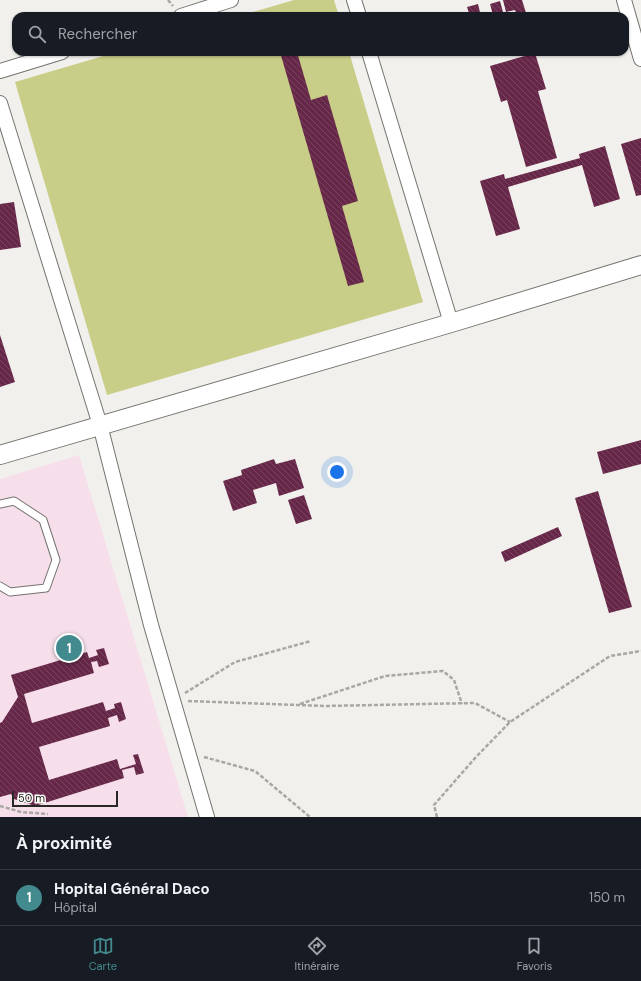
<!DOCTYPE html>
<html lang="fr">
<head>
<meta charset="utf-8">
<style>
	:root { --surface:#171b24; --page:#20242c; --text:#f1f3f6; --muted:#9ea1a6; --line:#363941; --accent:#428a8d }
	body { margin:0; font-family:"DM Sans",sans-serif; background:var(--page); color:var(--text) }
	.scale { position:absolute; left:12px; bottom:10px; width:106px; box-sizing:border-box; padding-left:4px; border:2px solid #282826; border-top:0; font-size:11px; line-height:14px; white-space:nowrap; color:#282826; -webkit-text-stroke:3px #fffdfa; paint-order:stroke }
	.you { position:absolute; left:337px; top:472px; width:14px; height:14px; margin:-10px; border:3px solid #fff; border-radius:50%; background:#1a73e8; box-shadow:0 0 0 6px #1a73e833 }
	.badge { display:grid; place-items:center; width:26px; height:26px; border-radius:50%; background:var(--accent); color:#fff; font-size:13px; font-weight:700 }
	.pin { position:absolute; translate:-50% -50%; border:2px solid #fff; box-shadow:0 1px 4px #0006 }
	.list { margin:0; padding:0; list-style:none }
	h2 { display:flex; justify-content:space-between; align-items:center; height:52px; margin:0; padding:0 16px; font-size:17px }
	h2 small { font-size:13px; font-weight:400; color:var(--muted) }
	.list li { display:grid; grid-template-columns:26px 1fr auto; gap:12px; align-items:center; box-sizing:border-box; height:56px; padding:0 16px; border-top:1px solid var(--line) }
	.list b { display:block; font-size:15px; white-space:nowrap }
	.list p { margin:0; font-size:13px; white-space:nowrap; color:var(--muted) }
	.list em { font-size:13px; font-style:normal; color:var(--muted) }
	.icon { flex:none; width:22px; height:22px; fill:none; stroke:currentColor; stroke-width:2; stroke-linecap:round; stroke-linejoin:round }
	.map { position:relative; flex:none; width:641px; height:817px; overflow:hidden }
	.search { position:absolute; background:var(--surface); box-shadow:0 1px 3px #0004; left:12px; right:12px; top:12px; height:44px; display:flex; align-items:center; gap:10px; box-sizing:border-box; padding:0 14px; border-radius:12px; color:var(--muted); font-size:15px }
	.sheet { height:108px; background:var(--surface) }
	nav { display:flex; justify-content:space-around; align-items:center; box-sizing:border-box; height:56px; border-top:1px solid var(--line); background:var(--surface); font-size:11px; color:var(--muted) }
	nav a { display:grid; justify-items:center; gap:2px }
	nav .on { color:var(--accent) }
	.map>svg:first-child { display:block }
	.medical { fill:#f6dfeb }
	.pitch { fill:#c8cd87 }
	.building { fill:url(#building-back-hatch) }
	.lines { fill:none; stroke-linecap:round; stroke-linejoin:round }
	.service-casing { stroke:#75736f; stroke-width:9 }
	.minor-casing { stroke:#75736f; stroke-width:16 }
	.tertiary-casing { stroke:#75736f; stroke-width:20 }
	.path { stroke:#a8a7a4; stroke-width:2.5; stroke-dasharray:4 2; stroke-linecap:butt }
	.service { stroke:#fff; stroke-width:7 }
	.minor { stroke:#fff; stroke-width:14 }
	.tertiary { stroke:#fff; stroke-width:18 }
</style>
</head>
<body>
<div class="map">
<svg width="641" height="817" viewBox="0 0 641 817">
	<defs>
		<pattern id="building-back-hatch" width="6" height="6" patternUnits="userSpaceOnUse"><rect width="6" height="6" fill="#672749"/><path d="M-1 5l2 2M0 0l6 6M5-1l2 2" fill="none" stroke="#784560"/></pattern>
	</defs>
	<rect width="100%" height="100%" fill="#f2f0ec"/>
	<path class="medical" d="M 79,455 L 188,817 L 0,817 L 0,479 Z"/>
	<path class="pitch" d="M 294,0 L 334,0 L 339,16 L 239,16 Z
		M 117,52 L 349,52 L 423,302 L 107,395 L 15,82 Z"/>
	<path class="building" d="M 503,0 L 522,0 L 527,16 L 517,16 L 515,10 L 506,12 Z
		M 500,1 L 503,12 L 493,15 L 490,4 Z
		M 478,4 L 481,16 L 470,16 L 467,7 Z
		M 280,52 L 297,52 L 311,100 L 327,95 L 358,201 L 342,206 L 364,282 L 348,286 Z
		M 535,53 L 546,89 L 538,91 L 557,158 L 526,167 L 507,100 L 501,102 L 490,66 Z
		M 641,138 L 641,195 L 636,196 L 621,144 Z
		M 605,146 L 620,199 L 594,207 L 582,165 L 508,187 L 520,229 L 496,236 L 480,181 L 504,174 L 505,179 L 580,158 L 579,154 Z
		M 14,202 L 21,247 L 0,250 L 0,204 Z
		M 0,335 L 15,382 L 0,387 Z
		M 641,440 L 641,464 L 603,474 L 597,452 Z
		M 274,459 L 276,464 L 295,459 L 304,488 L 279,496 L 276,483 L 253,490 L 257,503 L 233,511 L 223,481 L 242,475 L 241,470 Z
		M 598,491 L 632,607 L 609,613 L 575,498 Z
		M 304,495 L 312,519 L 296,524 L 288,500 Z
		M 558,527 L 562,536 L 505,562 L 501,552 Z
		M 104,648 L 109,664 L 99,667 L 97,661 L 91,662 L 94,673 L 24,694 L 32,723 L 103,702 L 106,711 L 115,708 L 114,704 L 121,702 L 126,719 L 119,722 L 117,715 L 108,718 L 110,726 L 39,747 L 49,780 L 117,759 L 120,769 L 136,764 L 133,755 L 138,754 L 144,773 L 136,775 L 134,767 L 122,770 L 124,778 L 35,806 L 14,799 L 11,794 L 0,797 L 0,723 L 2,722 L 18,697 L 11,675 L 87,652 L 89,658 L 98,655 L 96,650 Z"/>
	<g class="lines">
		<g class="service-casing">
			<path id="service" d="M 0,504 L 14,501 L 43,520 L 56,560 L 46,588 L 10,592 L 0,586"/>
		</g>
		<g class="minor-casing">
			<path id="minor" d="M 354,0 L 359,16
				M 624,0 L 641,59
				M 181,16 L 231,0
				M 369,52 L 451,323
				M 0,71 L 62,52
				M 0,103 L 100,425 L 151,625 L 207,817"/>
		</g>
		<g class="tertiary-casing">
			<path id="tertiary" d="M 0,455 L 451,323 L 641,265"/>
		</g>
		<path class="path" d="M 168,0 L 173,6
			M 185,693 L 235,662 L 311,641
			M 188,701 L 325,706 L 475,703 L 510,722
			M 300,704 L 385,676 L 443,671 L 454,680 L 462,704
			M 204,757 L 255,771 L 310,817
			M 0,806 L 21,812 L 48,814
			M 437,817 L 434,805 L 476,757 L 510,722 L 610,656 L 641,651"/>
		<use href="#service" class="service"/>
		<use href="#minor" class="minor"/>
		<use href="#tertiary" class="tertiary"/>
	</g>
</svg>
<div class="scale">50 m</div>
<div class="you"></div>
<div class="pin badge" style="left:69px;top:648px">1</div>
<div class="search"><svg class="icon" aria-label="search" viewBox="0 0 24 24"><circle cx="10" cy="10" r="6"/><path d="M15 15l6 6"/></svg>Rechercher</div>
</div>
<section class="sheet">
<h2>À proximité<small></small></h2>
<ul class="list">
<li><span class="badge">1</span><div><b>Hopital Général Daco</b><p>Hôpital</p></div><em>150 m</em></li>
</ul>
</section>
<nav>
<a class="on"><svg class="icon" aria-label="map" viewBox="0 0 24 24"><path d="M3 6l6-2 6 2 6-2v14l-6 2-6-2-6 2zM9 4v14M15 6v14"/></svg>Carte</a>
<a><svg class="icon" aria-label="directions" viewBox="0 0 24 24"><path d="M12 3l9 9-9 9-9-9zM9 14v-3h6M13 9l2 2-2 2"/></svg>Itinéraire</a>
<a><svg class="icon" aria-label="saved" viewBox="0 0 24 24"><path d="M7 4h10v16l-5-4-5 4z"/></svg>Favoris</a>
</nav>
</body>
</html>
